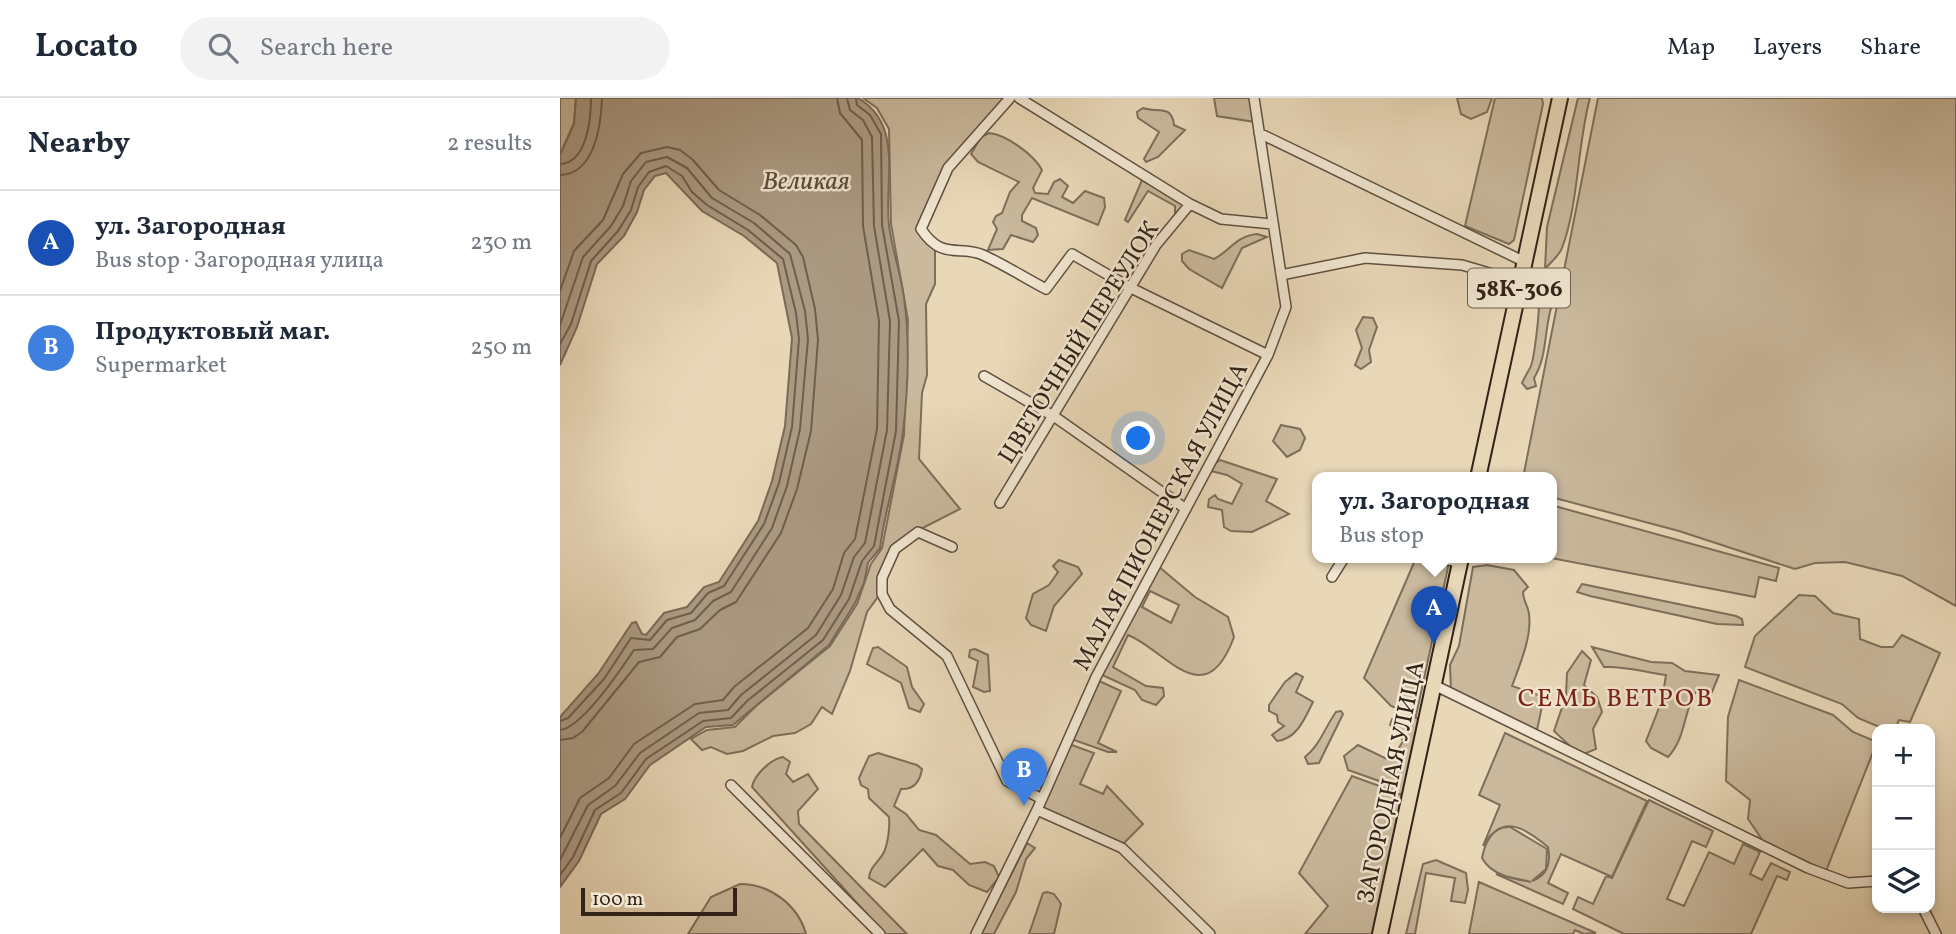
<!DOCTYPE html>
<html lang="en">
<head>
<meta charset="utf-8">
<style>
	:root { --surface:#fff; --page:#f2f2f3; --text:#1f2937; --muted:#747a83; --line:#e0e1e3; --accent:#1a73e8 }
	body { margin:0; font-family:Vollkorn,serif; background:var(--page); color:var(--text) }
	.controls { position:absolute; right:21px; bottom:21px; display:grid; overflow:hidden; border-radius:14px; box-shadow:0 4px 10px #0003 }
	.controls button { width:63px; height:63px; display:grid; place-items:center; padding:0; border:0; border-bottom:2px solid var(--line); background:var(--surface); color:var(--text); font:35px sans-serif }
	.scale { position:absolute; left:21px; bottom:18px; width:156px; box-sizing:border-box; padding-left:7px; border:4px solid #332319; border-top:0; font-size:19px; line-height:24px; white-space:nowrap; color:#332319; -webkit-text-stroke:5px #f1e6d1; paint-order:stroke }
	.you { position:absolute; left:579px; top:341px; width:24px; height:24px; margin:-18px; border:5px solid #fff; border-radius:50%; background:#1a73e8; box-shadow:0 0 0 10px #1a73e833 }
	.badge { display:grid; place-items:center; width:46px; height:46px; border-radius:50%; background:var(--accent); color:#fff; font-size:23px; font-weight:700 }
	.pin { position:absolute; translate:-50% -58px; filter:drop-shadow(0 2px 4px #0008) }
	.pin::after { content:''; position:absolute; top:37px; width:24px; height:21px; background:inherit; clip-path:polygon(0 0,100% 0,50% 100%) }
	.popup { position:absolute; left:752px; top:374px; width:245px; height:91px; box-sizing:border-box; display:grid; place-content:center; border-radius:14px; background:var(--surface); filter:drop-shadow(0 2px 5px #0005); font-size:23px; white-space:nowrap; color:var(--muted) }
	.popup b { font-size:26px; color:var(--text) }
	.popup::after { content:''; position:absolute; left:50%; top:100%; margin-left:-14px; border:14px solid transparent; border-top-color:var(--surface) }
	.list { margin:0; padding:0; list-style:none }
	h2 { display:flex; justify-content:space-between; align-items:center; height:91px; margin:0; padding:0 28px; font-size:30px }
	h2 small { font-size:23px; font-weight:400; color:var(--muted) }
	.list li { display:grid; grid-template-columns:46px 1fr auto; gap:21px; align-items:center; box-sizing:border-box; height:105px; padding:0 28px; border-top:2px solid var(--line) }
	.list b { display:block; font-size:26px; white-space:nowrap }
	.list p { margin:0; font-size:23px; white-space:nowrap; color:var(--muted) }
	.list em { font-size:23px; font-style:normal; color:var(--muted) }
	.icon { flex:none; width:38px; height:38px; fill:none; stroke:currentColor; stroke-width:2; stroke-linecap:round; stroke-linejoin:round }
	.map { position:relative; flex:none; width:1396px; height:836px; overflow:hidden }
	header { display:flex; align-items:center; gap:42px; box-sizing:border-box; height:98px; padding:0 35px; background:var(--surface); border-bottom:2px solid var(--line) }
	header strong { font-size:33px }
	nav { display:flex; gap:38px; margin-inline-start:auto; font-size:24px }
	.search { width:490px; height:63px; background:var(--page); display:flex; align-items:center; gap:18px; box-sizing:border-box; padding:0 24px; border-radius:38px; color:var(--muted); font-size:26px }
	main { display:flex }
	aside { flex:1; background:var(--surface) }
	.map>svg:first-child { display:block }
	.green { fill:#cab99d; stroke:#7e6e5b; stroke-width:2; fill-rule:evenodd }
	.water { fill:#ab9a82; stroke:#7b6a58; stroke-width:2 }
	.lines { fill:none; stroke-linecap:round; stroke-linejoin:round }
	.shore { stroke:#6f5e4e; stroke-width:2 }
	.minor-casing { stroke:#605041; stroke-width:12 }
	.trunk-casing { stroke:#332319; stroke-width:18 }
	.minor { stroke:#f1e6d1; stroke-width:9 }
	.trunk { stroke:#e9d8b8; stroke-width:14 }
	.labels { text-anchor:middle; stroke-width:5; stroke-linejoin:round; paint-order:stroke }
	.shield { fill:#f1e6d1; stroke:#6c5e50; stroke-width:2 }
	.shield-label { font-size:23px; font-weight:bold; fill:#332319 }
	.street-label { font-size:24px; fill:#332319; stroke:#f1e6d1 }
	.water-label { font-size:26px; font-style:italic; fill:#5d4d3e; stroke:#f1e6d1 }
	.neighbourhood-label { font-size:26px; letter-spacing:2px; fill:#7a1f14; stroke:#f1e6d1 }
</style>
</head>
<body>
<header>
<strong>Locato</strong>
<div class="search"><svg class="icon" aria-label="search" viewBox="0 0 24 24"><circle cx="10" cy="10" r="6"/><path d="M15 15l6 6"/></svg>Search here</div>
<nav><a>Map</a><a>Layers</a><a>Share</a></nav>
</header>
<main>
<aside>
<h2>Nearby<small>2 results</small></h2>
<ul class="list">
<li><span class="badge" style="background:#1a4fb4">A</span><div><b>ул. Загородная</b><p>Bus stop · Загородная улица</p></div><em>230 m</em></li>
<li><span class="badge" style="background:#3f7fe0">B</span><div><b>Продуктовый маг.</b><p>Supermarket</p></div><em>250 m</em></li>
</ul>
</aside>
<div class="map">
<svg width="1396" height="836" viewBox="0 0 1396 836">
	<rect width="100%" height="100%" fill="#e9d8b8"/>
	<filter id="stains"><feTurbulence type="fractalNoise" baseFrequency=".00286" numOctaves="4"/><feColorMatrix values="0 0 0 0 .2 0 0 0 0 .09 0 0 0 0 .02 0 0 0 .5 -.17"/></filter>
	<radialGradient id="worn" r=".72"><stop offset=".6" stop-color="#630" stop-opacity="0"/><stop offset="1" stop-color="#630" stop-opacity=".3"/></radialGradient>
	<path class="green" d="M 0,0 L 16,0 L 14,25 L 0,57 Z
		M 303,0 L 447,0 L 386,69 L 359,131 L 375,149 L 375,186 L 366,206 L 367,277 L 362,295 L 359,361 L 400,411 L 345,439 L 320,496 L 307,514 L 290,573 L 272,616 L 262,609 L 251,626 L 235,635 L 213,638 L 183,653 L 167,656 L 151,649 L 142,652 L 131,641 L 147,632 L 175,629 L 197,607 L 270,548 L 297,506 L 311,466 L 322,450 L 344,337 L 348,222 L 331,126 L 329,31 L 317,10 Z
		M 654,0 L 691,0 L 695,24 L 657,18 Z
		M 897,0 L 932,0 L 927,14 L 911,21 L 901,16 Z
		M 935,0 L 982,0 L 983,6 L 954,142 L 949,146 L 905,128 Z
		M 1018,0 L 1030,0 C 1017,47 1019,105 1002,150 C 999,158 990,165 985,171 L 987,129 Z
		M 1038,0 L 1396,0 L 1396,508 L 1342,478 L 1285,464 L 1255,465 L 1235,471 L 1119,433 L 991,399 L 991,380 L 963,380 Z
		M 583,10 C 597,15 612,6 614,27 L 625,32 L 598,59 L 586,64 L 584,61 L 599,34 L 578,20 L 577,14 Z
		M 429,35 C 447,37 474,57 482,72 L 473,90 L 475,95 L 488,96 L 494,84 L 500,81 L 508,88 L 502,99 L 513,105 L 525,93 L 544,100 L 545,109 L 538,127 L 472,100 L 462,117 L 462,123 L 476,130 L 478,137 L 473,144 L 451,137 L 443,151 L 428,152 L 437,131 L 433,124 L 436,118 L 442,115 L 450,94 L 459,84 L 418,64 L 411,56 L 421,39 Z
		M 582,82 L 622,104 L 625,109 L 615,120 L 615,108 L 588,93 L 568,124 L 565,122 Z
		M 697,136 L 707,139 L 682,150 L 662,190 L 629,171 L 622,163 L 622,156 L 629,152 L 654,161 C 671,152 676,138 697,136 Z
		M 986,197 L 994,201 C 983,227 989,256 974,280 L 976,288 L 967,291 L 962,285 C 965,279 967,275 970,270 C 974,264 981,207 978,199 Z
		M 803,219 L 813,220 L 817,229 L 809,252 L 811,264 L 801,271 L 795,267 L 802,250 L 796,232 Z
		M 721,327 L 740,331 L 745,340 L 740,352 L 727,359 L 713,343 Z
		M 660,362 L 717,381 L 706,403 L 729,416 L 692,434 L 671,433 L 664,429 L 662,412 L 648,409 L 649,401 L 655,397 L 658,401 L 672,406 L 682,386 L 667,377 L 651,373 L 652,368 Z
		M 991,407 L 1219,470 L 1216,483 L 1199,479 L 1195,499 L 991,460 Z
		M 856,460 L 890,460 L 856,618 L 831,608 L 804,580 Z
		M 499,462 L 518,469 L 522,476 L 494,508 L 486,533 L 471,527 L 466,520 L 473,496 L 489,487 L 498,474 L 493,468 Z
		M 927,467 L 954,472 L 968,489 L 963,494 C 963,502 968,508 969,516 C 972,539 960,566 952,588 L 984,599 L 977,632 L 945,621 L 891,593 L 890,567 L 899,548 L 913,469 Z
		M 598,468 L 635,499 L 668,519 L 674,539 C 645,618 606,552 568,537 L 553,569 L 586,588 L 603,590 L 604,598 L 596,607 L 582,602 L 575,592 L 540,576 ZM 590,493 L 619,507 L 611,525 L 582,509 Z
		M 1022,486 L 1176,518 L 1182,521 L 1183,527 L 1157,526 L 1030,498 L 1017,494 Z
		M 1239,497 L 1255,498 L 1273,515 L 1299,521 L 1300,541 L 1321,549 L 1333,549 L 1342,537 L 1380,555 L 1350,624 L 1339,622 L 1335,631 L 1324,631 L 1298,620 L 1282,606 L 1185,569 L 1195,538 Z
		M 318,549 L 347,569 L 352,589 L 364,606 L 360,614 L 349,610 L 341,585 L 307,566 L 313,550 Z
		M 1032,549 L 1091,564 L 1112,565 L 1125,573 L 1159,577 L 1152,594 L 1138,590 C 1123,611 1127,639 1108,659 L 1091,650 L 1086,643 L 1102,602 L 1106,577 C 1084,574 1066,568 1044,569 Z
		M 415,551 L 428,557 L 430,593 L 424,594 L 413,589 L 418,563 L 409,559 L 410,552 Z
		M 1022,553 L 1031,562 L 1024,587 L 1037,599 L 1042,614 L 1033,631 L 1036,651 L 1024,656 L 1014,652 L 994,633 L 1006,598 L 1007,575 Z
		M 736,575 L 743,579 L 736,594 L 753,604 C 745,620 737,641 717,643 L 712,637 L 724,628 L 718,624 L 717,617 L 709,613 L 709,607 L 725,584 Z
		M 537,582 L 561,593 L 538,645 L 557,654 L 548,654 L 511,641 Z
		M 1179,582 L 1273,617 L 1293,634 L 1317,644 L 1266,773 L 1203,743 L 1188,721 L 1190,702 L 1166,683 L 1168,619 Z
		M 781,613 L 783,616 L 759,665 L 748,666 L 745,659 C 760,647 764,631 776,614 Z
		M 844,618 L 857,620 L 860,626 L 844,695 L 839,696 L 848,700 L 819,836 L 745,836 L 768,808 L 739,775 L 792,678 L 833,693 L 822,684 L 788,672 L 784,658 L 798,647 L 831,663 L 843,643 L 838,633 L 830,627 L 832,621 Z
		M 945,635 L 1087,703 L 1052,779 L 1001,756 L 988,785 L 1008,795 L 1003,806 L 936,776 L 971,784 C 953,781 931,777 922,760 C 925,744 933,728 950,729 L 987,751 L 986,771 L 972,783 C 988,777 991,765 988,749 C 964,729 942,715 923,748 L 940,707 L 919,697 Z
		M 509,646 L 534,655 L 520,686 L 543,696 L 547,688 L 583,726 L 561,748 L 480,711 Z
		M 318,655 L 357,667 L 362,671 C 360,683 354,692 341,691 L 334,708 L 346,716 L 359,732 L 376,737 L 410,766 L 425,764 L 434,768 L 439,779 L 427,794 L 409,787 L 393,772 L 378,768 L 363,751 L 325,789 L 309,780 C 310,768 319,764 324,754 C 328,745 330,729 329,719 L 309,700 L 308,691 L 301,687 L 299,680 L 309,658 Z
		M 223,659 L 230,664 L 226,676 L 233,684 L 248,676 L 258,691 L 238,713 L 239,726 L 347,836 L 325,836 L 192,689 C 194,677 211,661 223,659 Z
		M 1089,702 L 1153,733 L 1146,749 L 1132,743 L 1107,801 L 1124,808 L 1149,754 L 1174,766 L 1183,746 L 1200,754 L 1190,776 L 1202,782 L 1211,765 L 1230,774 L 1227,782 L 1217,778 L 1191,836 L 1064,836 L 1013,811 L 1018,799 L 1033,806 L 1046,778 L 1052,780 Z
		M 467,745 L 475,750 L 466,761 L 456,794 L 434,836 L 421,836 Z
		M 876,762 L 906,775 L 908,792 L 905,805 L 891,803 L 895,780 L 866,775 L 855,836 L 846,836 L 863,766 Z
		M 919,783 L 919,784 L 1036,835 L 1024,836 L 1015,832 L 1013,836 L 909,836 Z
		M 180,786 C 210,786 238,807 246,836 L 128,836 L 151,799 Z
		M 487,794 L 494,796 L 501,806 L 494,836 L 469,836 L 483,795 Z"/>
	<path class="water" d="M 16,0 L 298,0 C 344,27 324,82 329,127 C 332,152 341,176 344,200 C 350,243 348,292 343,334 C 338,374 325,411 320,450 L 308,465 L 304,485 L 295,505 L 269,547 L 173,627 L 146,629 L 90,667 L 65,701 L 41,716 L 19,763 L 0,789 L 0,619 L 38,576 L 72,525 L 76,524 L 82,536 L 86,537 L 104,515 L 127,509 L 144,489 L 159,484 L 198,423 L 212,383 L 225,328 L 232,240 L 217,165 L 184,138 L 142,113 L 106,75 L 95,78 L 84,92 L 77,114 L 64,138 L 37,166 L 17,229 L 0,267 L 0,57 L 14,26 Z"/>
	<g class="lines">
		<path class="shore" d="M 0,66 C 27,65 31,21 31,0
			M 0,77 C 35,76 41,27 42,0
			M 0,193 L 14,153 L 43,122 L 63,76 L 81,55 L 107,49 L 120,52 L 132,61 L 159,92 L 200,117 L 236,147 L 243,159 L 255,211 L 258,242 L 251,333 L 237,391 L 221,435 L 176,504 L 160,512 L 140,531 L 117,539 L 100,559 L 79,564 L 22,634 L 13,640 L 0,642
			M 0,227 L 23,159 L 51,128 L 63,108 L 71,83 L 86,64 L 107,59 L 127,70 L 152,100 L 194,125 L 230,156 L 245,213 L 248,241 L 240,331 L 227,388 L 212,430 L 171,494 L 153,503 L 135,522 L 112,530 L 93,551 L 74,552 C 61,571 22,630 0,632
			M 0,246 L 11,226 L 31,163 L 58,133 L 71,112 L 78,89 L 89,74 L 106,68 L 122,78 L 132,94 L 147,107 L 188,132 L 223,161 L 236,215 L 239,241 L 232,329 L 219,385 L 204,426 L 164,488 L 148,495 L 131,515 L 107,522 L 90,542 L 71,540 L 44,581 L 8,620 L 0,623
			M 0,740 L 20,700 L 49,680 L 74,646 L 135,606 L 163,602 L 174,589 L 248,530 L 273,491 L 284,455 L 295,441 L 317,331 L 319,223 L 303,128 L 302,42 L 280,15 L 277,0
			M 0,762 L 28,707 L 55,688 L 80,655 L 139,615 L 168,612 L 181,597 L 256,537 L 281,497 L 294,459 L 305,445 L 327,332 L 330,223 L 314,128 L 312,39 L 303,22 L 290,12 L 287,0
			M 0,777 L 13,759 L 35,712 L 61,695 L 86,661 L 143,623 L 171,620 L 187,603 L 263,542 L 289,501 L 302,463 L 314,448 L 336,333 L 339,223 L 322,127 L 321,36 L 310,17 L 297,7 L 296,0"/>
		<g class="minor-casing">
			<path id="minor" d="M 450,0 L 388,70 L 361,131 C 383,164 400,146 423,157 C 445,167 465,180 486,191 L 512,156 L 571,190 L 708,257
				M 459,0 L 630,106 L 661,121 L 713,126
				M 699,35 L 965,164
				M 721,177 L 805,160 L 902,167 L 960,184
				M 424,278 L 495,319 L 626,411
				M 440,405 L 596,147 L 630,106
				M 392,449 L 358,434 L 335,451 L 322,480 L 322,496 L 330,511 L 387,558 L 447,683 L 482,701
				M 881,460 L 900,465
				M 772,479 L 784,460
				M 874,587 L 1248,770 L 1288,785 L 1317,783
				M 171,687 L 320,836
				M 477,712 L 562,750 L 650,836
				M 1363,810 L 1376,836
				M 416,836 L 477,712 L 536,579 L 708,257 L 726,209 L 694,0"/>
		</g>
		<g class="trunk-casing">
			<path id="trunk" d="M 918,380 L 1000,0
				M 820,836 L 901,460"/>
		</g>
		<use href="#minor" class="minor"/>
		<use href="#trunk" class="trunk"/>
	</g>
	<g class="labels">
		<rect class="shield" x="908" y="170.5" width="102" height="39" rx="5"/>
		<g class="shield-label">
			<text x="959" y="198">58К-306</text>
		</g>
		<g class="street-label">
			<text transform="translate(518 244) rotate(-58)" y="8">ЦВЕТОЧНЫЙ ПЕРЕУЛОК</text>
			<text transform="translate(600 418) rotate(-62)" y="8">МАЛАЯ ПИОНЕРСКАЯ УЛИЦА</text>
			<text transform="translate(830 684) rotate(-78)" y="8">ЗАГОРОДНАЯ УЛИЦА</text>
		</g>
		<g class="water-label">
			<text x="246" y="91">Великая</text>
		</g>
		<g class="neighbourhood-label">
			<text x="1056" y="608">СЕМЬ ВЕТРОВ</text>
		</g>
	</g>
	<rect width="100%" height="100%" filter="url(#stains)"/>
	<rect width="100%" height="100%" fill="url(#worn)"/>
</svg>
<div class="controls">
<button>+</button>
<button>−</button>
<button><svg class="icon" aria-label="layers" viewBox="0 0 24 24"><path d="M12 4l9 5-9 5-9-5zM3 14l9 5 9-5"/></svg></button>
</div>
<div class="scale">100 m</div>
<div class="you"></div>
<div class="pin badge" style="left:874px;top:546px;background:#1a4fb4">A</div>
<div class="popup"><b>ул. Загородная</b>Bus stop</div>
<div class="pin badge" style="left:464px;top:708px;background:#3f7fe0">B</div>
</div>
</main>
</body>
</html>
